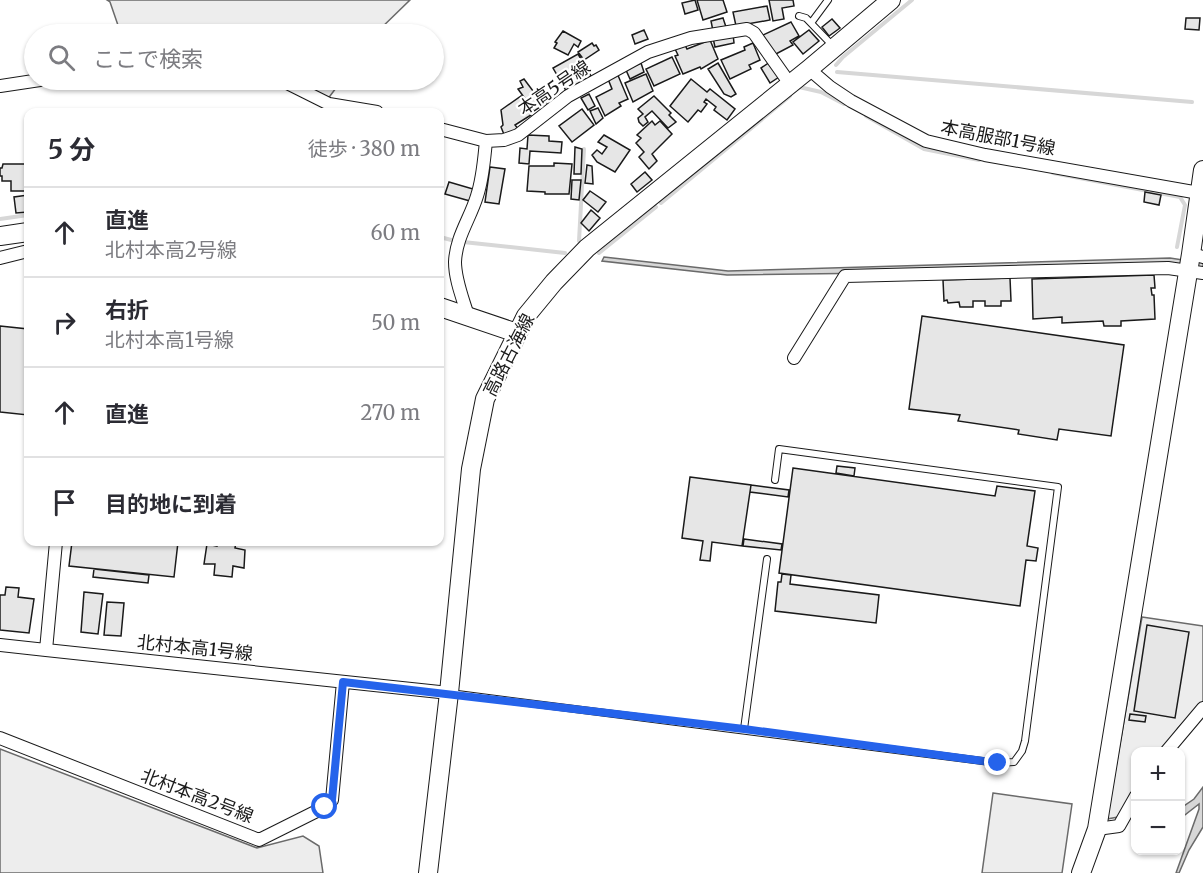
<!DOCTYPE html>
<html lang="ja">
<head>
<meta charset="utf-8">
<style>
	:root { --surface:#fff; --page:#f7f7f7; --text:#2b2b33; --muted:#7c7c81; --line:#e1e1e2 }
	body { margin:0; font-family:Merriweather,"Noto Sans JP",serif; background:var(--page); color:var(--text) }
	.controls { position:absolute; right:18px; bottom:18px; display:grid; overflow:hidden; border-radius:12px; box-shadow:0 2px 4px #0004 }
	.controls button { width:54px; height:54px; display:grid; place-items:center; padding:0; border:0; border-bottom:2px solid var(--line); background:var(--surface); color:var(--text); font:30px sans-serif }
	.stop { position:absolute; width:18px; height:18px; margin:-14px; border:4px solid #2563eb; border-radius:50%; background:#fff }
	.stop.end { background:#2563eb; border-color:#fff; box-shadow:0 2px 6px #0008 }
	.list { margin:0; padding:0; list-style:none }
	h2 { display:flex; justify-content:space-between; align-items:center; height:78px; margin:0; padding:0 24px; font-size:26px }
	h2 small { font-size:20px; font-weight:400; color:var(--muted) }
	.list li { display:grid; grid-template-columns:39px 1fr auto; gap:18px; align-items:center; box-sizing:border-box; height:90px; padding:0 24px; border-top:2px solid var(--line) }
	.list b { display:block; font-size:22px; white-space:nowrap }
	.list p { margin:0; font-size:20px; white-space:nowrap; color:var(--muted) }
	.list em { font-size:20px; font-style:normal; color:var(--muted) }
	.icon { flex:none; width:33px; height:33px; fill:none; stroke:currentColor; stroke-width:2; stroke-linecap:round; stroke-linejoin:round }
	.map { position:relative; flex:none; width:1203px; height:873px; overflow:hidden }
	.search { position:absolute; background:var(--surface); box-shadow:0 2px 4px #0004; left:24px; top:24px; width:420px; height:66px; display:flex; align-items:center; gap:15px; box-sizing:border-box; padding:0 21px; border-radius:33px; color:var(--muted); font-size:22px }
	.panel { position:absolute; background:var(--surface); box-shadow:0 2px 4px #0004; left:24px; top:108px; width:420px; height:438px; border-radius:12px }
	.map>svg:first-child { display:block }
	.built { fill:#ededed; stroke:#6a6a6a; stroke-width:1.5 }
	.water { fill:#d7d7d7; stroke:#6a6a6a; stroke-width:1.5 }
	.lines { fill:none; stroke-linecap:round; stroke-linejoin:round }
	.stream { stroke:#d7d7d7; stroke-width:4 }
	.building { fill:#e6e6e6; stroke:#1a1a1a; stroke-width:1.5 }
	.lane-casing { stroke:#1a1a1a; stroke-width:8 }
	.street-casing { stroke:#1a1a1a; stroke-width:14 }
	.secondary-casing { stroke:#1a1a1a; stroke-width:20 }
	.lane { stroke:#fff; stroke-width:6 }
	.street { stroke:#fff; stroke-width:12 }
	.secondary { stroke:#fff; stroke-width:18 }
	.route { stroke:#2563eb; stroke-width:8 }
	.labels { text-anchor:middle; stroke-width:4.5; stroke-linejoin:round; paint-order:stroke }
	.street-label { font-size:18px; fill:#1a1a1a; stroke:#fff }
</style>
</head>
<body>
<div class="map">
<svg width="1203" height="873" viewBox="0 0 1203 873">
	<rect width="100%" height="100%" fill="#fff"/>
	<path class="built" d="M 107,0 L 410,0 L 375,34 L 121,34 L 110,2 Z
		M 286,80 L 342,80 L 327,100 Z
		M 1142,617 L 1203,626 L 1203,702 L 1178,728 L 1163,751 L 1136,752 L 1135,791 L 1118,817 L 1107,819 Z
		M 0,749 L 257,848 L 303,836 L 319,846 L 323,873 L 0,873 Z
		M 993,793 L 1072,804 L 1062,873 L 982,873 Z"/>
	<path class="water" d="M 604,257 L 728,271 L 1170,258 L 1196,262 L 1203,261 L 1203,269 L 727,275 L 602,261 Z
		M 1203,787 L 1203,827 L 1189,850 L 1179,873 L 1176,873 L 1199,809 L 1199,804 L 1181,818 L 1181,808 L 1194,799 Z"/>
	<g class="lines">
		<path class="stream" d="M 836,65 L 843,57 L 912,0
			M 837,72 L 1192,102
			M 797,89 L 799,87 L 821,92 L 844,104
			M 866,116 L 924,149 L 979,160
			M 1053,173 L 1180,197 L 1185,205 L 1177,247
			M 661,203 L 790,96
			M 0,219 L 28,215
			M 440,237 L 455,241
			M 579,241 L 584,149
			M 463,242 L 565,253
			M 599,253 L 656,207"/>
	</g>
	<path class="building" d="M 695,0 L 698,10 L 685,14 L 682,3 Z
		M 697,0 L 723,0 L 727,12 L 703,20 Z
		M 769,0 L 793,0 L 794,6 L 782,8 L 784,19 L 773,21 Z
		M 767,6 L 770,20 L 736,26 L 733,12 Z
		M 723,18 L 726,27 L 713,31 L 711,21 Z
		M 1186,18 L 1200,18 L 1199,30 L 1185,29 Z
		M 832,19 L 840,28 L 829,36 L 822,27 Z
		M 791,22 L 799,36 L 790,41 L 793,45 L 774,55 L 761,36 Z
		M 644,30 L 648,39 L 635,44 L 632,35 Z
		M 809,30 L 819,41 L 803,54 L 793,42 Z
		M 563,31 L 581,41 L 578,47 L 574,44 L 568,55 L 554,48 L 557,43 L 555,42 Z
		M 733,34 L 734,43 L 715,47 L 713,38 Z
		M 710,40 L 718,59 L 701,69 L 700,67 L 683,74 L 675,56 L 678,55 L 674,47 L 684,43 L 687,49 Z
		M 592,43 L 594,46 L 596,45 L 599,50 L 584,60 L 578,52 Z
		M 753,43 L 760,60 L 749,65 L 751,69 L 730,79 L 721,60 L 745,50 L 744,47 Z
		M 578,54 L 591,76 L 578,84 L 580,87 L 568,94 L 553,68 Z
		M 672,57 L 680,74 L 654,86 L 646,69 Z
		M 770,62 L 779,77 L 770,83 L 761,68 Z
		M 641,63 L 644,72 L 630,79 L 626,70 Z
		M 718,63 L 736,94 L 731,97 L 724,94 L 708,69 Z
		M 617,73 L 628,99 L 619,103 L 621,106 L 605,116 L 596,97 L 612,89 L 608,79 Z
		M 646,74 L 653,91 L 633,102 L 625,83 Z
		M 524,79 L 536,95 L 540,94 L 546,103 L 534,111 L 518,89 L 523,87 L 520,81 Z
		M 691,79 L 707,92 L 710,89 L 735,109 L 727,120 L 714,110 L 716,107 L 706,99 L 704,102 L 707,104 L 701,112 L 698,110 L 688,122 L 670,106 Z
		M 589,94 L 595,106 L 588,110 L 581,98 Z
		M 521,96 L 532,110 L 529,112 L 531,115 L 515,125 L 519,130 L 505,137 L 501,127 L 503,125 L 501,110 Z
		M 654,96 L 671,113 L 669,115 L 676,122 L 668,128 L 652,111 L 645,117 L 648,122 L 643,126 L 639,122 L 638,118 L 643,114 L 638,109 Z
		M 598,108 L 603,118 L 596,124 L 590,111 Z
		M 582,109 L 594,125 L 572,142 L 559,126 Z
		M 652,121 L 655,125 L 660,121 L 672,134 L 652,154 L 657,161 L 649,169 L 639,157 L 644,152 L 636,143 L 641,138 L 637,135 Z
		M 528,135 L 549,136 L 549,141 L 562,142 L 561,153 L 530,151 L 529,164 L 519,163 L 520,148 L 527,149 Z
		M 604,135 L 630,150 L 615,172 L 597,162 L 592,155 L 597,150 L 602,154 L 607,147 L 598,142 Z
		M 575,147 L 582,149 L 581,174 L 574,174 Z
		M 554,163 L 572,164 L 569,194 L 545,194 L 545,192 L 527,191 L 529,166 L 554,166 Z
		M 3,164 L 27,164 L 25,191 L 11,191 L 11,181 L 2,181 L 2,176 L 0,176 L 0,168 L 2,168 Z
		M 587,165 L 592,166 L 593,184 L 585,183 Z
		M 490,167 L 505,169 L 499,204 L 485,202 Z
		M 645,172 L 652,180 L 637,192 L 631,184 Z
		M 572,180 L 581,180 L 579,200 L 571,199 Z
		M 449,182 L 473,189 L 470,201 L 445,194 Z
		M 590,191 L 606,202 L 598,212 L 583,200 Z
		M 1145,192 L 1161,195 L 1159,205 L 1144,202 Z
		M 28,195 L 28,212 L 16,213 L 14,197 Z
		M 591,210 L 600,218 L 589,231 L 581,223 Z
		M 1154,275 L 1155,288 L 1151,288 L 1152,295 L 1154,295 L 1155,319 L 1121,321 L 1121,326 L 1104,326 L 1103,321 L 1062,323 L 1062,317 L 1033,319 L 1032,279 Z
		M 1010,278 L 1011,301 L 1001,301 L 1001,306 L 985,306 L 985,301 L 973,301 L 973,307 L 960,307 L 959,302 L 948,303 L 947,300 L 944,301 L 943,280 Z
		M 922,316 L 1124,345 L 1111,436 L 1059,429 L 1057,440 L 1018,434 L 1019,430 L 958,421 L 960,415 L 909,409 Z
		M 0,326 L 28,329 L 28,415 L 0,412 Z
		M 837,466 L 855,468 L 854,476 L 836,473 Z
		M 793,468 L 995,496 L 997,486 L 1035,491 L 1027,546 L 1038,548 L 1036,561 L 1026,560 L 1020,606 L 779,573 Z
		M 690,477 L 751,485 L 742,546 L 712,542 L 710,561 L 700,560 L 703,541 L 682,538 Z
		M 751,485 L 789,490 L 788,497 L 750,492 Z
		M 744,539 L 782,544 L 781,550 L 743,546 Z
		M 72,542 L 178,542 L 174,577 L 69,566 Z
		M 218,542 L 236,542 L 235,548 L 245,550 L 244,568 L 233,566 L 232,577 L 214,575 L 215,564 L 204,564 L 207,544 L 217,546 Z
		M 94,569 L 149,575 L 148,583 L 93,577 Z
		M 782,574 L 791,575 L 790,584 L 879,595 L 876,623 L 775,611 L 778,582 L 781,582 Z
		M 6,587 L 19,588 L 18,597 L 34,599 L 29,633 L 0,630 L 0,595 L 5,595 Z
		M 84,592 L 103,594 L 98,634 L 81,632 Z
		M 107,602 L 124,603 L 121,636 L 104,635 Z
		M 1147,625 L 1189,632 L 1175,718 L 1134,711 Z
		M 1130,714 L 1146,716 L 1145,722 L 1129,720 Z"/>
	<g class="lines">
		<g class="lane-casing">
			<path id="lane" d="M 799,16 L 806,18 L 834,47
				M 811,23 L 828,0
				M 450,693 L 998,763 L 1014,762 L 1022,751 L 1025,741 L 1058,487 L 779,449 L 775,480
				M 744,729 L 767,559"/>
		</g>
		<g class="street-casing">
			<path id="street" d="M 809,69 L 830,87 L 851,101 L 926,141 L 985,155 L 1199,193
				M 281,80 L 329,104 L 377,112
				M 0,86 L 40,80
				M 440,129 L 486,141
				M 1191,254 L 1203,257
				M 0,258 L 28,251
				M 468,316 C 463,299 455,280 455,262 C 456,237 470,219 477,196 C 483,178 484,160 486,141 L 504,140 L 518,135 L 568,96 L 648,52 L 691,38 L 747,29 L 754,33 L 790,84
				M 794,358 L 845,276 L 1168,268 L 1203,273
				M 56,542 L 46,650 L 449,693
				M 0,645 L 46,650
				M 0,738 L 259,840 L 325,807 L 332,800 L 343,682
				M 1166,752 L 1203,708
				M 1097,829 L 1119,826 L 1136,796"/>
		</g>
		<g class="secondary-casing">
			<path id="secondary" d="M 0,236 L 28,232
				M 440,307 L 517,333
				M 428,873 L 449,693 L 471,469 L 485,399 L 526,316 L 554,282 L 587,248 L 809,69 L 891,0
				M 1081,873 L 1097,829 L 1191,254 L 1203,170"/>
		</g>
		<use href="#lane" class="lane"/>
		<use href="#street" class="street"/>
		<use href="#secondary" class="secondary"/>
	</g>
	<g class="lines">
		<path class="route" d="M 325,807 L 332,800 L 343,682 L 744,729 L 998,763"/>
	</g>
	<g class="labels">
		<g class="street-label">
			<text transform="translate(554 88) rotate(-34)" y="6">本高5号線</text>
			<text transform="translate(998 138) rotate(11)" y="6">本高服部1号線</text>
			<text transform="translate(509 355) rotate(-63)" y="6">高路古海線</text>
			<text transform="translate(195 648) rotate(6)" y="6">北村本高1号線</text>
			<text transform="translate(197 796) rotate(21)" y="6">北村本高2号線</text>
		</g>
	</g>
</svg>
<div class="controls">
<button>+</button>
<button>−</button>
</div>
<div class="stop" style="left:325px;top:807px"></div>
<div class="stop end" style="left:998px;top:763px"></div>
<div class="search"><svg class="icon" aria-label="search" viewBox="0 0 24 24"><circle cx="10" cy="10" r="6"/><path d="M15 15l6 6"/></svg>ここで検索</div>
<section class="panel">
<h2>5 分<small>徒歩 · 380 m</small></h2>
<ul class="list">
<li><svg class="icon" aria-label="ahead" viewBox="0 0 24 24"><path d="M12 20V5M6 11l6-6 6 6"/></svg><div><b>直進</b><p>北村本高2号線</p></div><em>60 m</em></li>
<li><svg class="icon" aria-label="right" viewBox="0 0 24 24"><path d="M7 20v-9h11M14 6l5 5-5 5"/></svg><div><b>右折</b><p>北村本高1号線</p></div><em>50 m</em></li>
<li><svg class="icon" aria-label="ahead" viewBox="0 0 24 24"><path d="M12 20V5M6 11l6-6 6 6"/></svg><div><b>直進</b></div><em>270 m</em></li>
<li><svg class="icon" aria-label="arrive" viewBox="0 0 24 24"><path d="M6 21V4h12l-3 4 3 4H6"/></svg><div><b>目的地に到着</b></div></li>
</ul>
</section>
</div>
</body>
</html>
